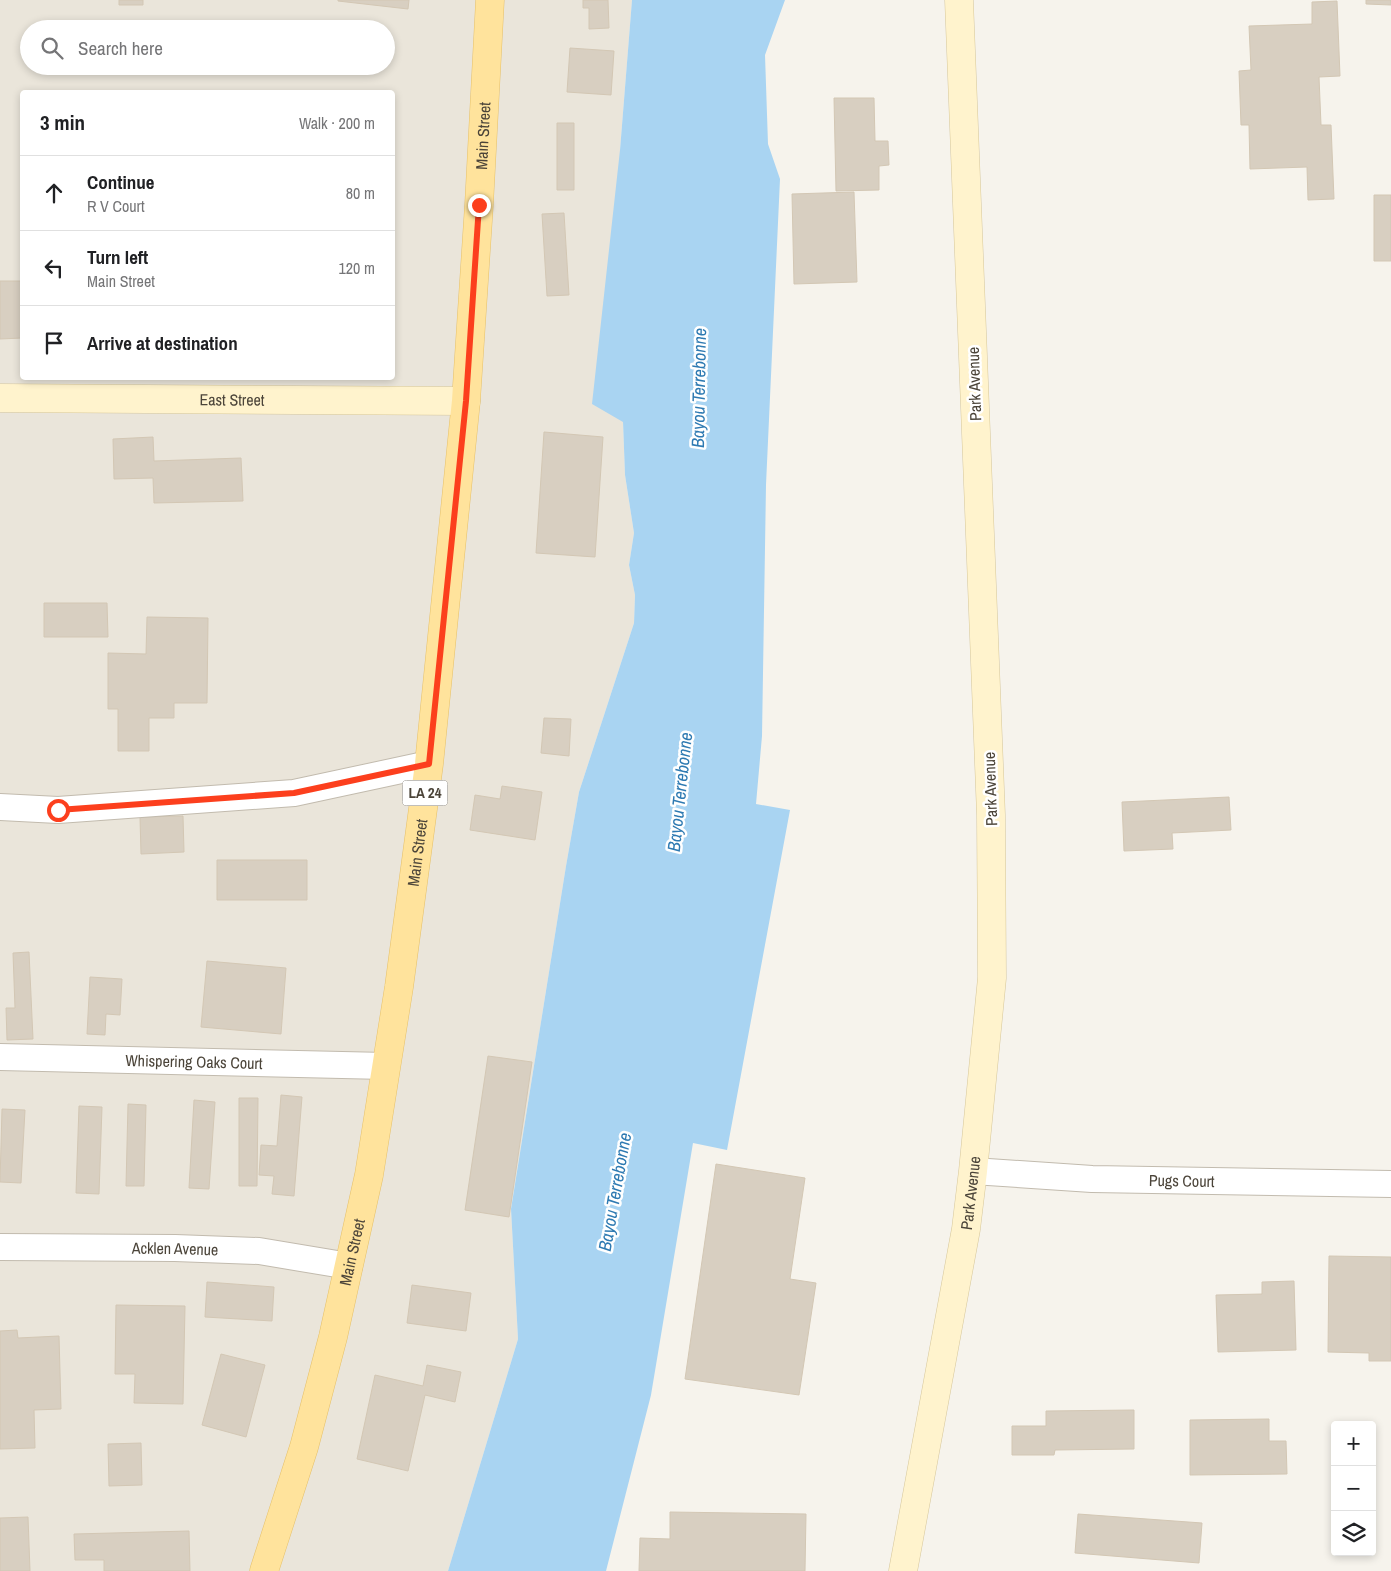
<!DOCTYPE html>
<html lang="en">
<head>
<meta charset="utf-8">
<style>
	:root { --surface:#fff; --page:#f6f6f6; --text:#202124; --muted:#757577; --line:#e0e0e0 }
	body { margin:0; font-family:"Archivo Narrow",sans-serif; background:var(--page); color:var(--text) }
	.controls { position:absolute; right:15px; bottom:15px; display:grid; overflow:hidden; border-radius:5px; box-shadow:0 2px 8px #0003 }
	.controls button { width:45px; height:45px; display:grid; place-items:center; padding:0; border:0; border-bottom:1px solid var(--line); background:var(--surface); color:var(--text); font:25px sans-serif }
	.stop { position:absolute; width:15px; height:15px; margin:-11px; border:4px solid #fc3f1d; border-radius:50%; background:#fff }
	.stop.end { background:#fc3f1d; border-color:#fff; box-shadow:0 1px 5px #0008 }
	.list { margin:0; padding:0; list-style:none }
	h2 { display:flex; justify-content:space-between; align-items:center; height:65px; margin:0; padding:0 20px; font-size:21px }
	h2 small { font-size:16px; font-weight:400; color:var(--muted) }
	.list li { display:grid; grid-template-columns:32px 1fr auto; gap:15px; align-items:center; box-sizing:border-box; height:75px; padding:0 20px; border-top:1px solid var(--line) }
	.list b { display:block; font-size:19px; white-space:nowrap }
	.list p { margin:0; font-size:16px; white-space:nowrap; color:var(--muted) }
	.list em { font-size:16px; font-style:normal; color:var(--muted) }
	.icon { flex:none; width:28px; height:28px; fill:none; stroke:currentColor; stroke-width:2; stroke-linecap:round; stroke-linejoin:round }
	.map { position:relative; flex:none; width:1391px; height:1571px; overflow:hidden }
	.search { position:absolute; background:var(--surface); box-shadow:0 2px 8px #0003; left:20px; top:20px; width:375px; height:55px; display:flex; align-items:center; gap:12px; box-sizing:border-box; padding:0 18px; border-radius:28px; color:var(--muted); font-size:19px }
	.panel { position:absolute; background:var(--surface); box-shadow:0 2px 8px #0003; left:20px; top:90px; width:375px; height:290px; border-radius:5px }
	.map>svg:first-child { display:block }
	.residential { fill:#eae5da; fill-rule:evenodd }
	.water { fill:#a9d4f2 }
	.building { fill:#d8cfc1; stroke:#d3c7b4 }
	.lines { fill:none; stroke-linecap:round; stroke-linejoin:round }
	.street-casing { stroke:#c2bbae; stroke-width:28 }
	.secondary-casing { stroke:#d6c79b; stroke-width:29 }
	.primary-casing { stroke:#e6c16a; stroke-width:29 }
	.street { stroke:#fff; stroke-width:26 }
	.secondary { stroke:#fff3cd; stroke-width:28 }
	.primary { stroke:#ffe39c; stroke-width:28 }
	.route { stroke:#fc3f1d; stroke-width:6 }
	.labels { text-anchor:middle; stroke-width:5; stroke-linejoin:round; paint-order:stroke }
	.shield { fill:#fff; stroke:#817c74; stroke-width:1 }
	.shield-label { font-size:15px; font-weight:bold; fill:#4b4439 }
	.street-label { font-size:16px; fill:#4b4439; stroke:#fff }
	.water-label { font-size:18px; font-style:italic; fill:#2e7ab2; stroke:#fff }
</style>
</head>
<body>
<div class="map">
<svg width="1391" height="1571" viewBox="0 0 1391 1571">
	<rect width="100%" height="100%" fill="#f6f3ec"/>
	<path class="residential" d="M 0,0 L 632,0 L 620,150 L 623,422 L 625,475 L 634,533 L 629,565 L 635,595 L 634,623 L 579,792 L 566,866 L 511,1209 L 518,1339 L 448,1571 L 0,1571 ZM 29,29 L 386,29 L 386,66 L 29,66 ZM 22,92 L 392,92 L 392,378 L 22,378 Z"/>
	<path class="water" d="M 632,0 L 785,0 L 765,55 L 768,144 L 780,179 L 766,485 L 762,736 L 756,804 L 790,810 L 727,1150 L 693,1143 L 651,1395 L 606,1571 L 448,1571 L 518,1339 L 511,1209 L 566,866 L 579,792 L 634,623 L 635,595 L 629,565 L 634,533 L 625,475 L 623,422 L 592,404 L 620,150 Z"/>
	<path class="building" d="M 119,0 L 143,0 L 143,5 L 119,5 Z
		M 338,0 L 409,0 L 408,9 L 338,1 Z
		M 583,0 L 608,0 L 609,28 L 589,29 L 589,8 L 583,8 Z
		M 1366,0 L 1391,0 L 1391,5 L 1366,4 Z
		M 1337,1 L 1340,76 L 1319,77 L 1321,125 L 1331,125 L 1334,199 L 1308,200 L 1307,167 L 1250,169 L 1249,125 L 1241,125 L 1239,71 L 1251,70 L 1249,26 L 1312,24 L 1312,2 Z
		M 570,48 L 614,51 L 611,95 L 567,92 Z
		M 834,98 L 874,98 L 875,141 L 888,141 L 889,165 L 879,166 L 879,190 L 836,191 Z
		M 557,123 L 574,123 L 574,190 L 557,190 Z
		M 854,192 L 857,282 L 794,284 L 792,194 Z
		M 1374,195 L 1391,195 L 1391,261 L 1374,261 Z
		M 564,213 L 569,295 L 547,296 L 542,214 Z
		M 0,281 L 22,281 L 22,338 L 0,339 Z
		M 544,432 L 603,437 L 595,557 L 536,553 Z
		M 153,437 L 154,461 L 241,458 L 243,501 L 154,503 L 153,478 L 114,479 L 113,439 Z
		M 44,603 L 107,603 L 108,637 L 44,637 Z
		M 147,617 L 208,618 L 207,703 L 174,703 L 174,718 L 149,718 L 149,751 L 118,751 L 118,709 L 108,709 L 108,653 L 146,654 Z
		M 544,718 L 571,719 L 569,756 L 541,753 Z
		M 502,786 L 542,792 L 535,840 L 470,830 L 475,795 L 500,799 Z
		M 1229,797 L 1231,830 L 1172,833 L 1173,849 L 1124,851 L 1122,802 Z
		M 183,816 L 184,852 L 141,854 L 140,817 Z
		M 217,860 L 307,860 L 307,900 L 217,900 Z
		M 29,952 L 33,1039 L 7,1040 L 6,1008 L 15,1008 L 13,953 Z
		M 207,961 L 286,968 L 281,1034 L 201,1027 Z
		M 90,977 L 122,979 L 120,1015 L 106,1014 L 105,1035 L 87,1034 Z
		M 488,1056 L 532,1062 L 509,1217 L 465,1210 Z
		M 281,1095 L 302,1097 L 294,1196 L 272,1194 L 274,1176 L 259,1175 L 261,1145 L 277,1146 Z
		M 239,1098 L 258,1098 L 257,1186 L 239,1186 Z
		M 194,1100 L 215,1102 L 209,1189 L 189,1188 Z
		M 128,1104 L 146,1105 L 144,1186 L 126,1186 Z
		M 79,1106 L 102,1107 L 99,1194 L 76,1193 Z
		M 2,1109 L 25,1110 L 21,1183 L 0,1182 Z
		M 716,1164 L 805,1178 L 790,1279 L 816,1283 L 799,1395 L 685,1379 Z
		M 1329,1256 L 1391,1257 L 1391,1361 L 1369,1361 L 1369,1353 L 1328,1352 Z
		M 1294,1281 L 1296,1350 L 1218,1352 L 1216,1295 L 1262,1294 L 1262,1282 Z
		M 207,1282 L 274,1287 L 272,1321 L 205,1317 Z
		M 412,1285 L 471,1293 L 466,1331 L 407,1323 Z
		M 116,1305 L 185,1306 L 183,1404 L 134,1403 L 135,1374 L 115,1374 Z
		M 17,1330 L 18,1338 L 59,1336 L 61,1409 L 34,1410 L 35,1448 L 0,1449 L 0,1331 Z
		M 221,1354 L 265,1365 L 246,1437 L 202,1425 Z
		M 427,1365 L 461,1372 L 455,1402 L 425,1395 L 408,1471 L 357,1459 L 375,1375 L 423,1386 Z
		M 1134,1410 L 1134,1449 L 1055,1450 L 1054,1455 L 1012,1455 L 1012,1426 L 1046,1426 L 1046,1411 Z
		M 1269,1419 L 1269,1441 L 1286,1441 L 1287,1474 L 1190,1475 L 1190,1420 Z
		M 141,1443 L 142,1485 L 109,1486 L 108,1444 Z
		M 670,1512 L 806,1514 L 805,1571 L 639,1571 L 640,1538 L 670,1539 Z
		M 1078,1514 L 1202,1523 L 1199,1563 L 1075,1553 Z
		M 28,1517 L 30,1571 L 0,1571 L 0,1518 Z
		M 189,1531 L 190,1571 L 104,1571 L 104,1560 L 75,1560 L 74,1534 Z"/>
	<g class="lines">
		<g class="street-casing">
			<g id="street">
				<path d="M 0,807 L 58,810 L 294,793 L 429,764"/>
				<path id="s1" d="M 0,1057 L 386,1066"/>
				<path id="s2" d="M 973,1171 L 1092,1179 L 1391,1184"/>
				<path id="s3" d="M 0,1247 L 175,1248 L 259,1251 L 349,1266"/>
			</g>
		</g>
		<g class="secondary-casing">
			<g id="secondary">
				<path id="s4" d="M 0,398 L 466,401"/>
				<path id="s5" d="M 903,1571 L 966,1229 L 973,1171 L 992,978 L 991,815 L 959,0"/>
			</g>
		</g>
		<g class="primary-casing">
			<g id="primary">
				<path id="s6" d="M 264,1571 L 304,1447 L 333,1337 L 369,1175 L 399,987 L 429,764 L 466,401 L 479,205 L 490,0"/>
			</g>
		</g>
		<use href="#street" class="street"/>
		<use href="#secondary" class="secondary"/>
		<use href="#primary" class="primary"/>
	</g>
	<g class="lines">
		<path class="route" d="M 58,810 L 294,793 L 429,764 L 466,401 L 479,205"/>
	</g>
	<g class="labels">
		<rect class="shield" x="402.5" y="780.5" width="45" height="25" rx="4"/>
		<g class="shield-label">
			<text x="425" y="798">LA 24</text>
		</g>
		<g class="street-label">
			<text dy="6" stroke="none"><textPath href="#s6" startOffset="1456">Main Street</textPath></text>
			<text transform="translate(974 384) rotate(-92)" y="6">Park Avenue</text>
			<text dy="6" stroke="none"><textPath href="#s4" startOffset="232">East Street</textPath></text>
			<text transform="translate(990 789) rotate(-92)" y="6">Park Avenue</text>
			<text dy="6" stroke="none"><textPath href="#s6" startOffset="736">Main Street</textPath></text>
			<text dy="6" stroke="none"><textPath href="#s1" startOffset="194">Whispering Oaks Court</textPath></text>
			<text dy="6" stroke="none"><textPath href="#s2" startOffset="209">Pugs Court</textPath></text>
			<text dy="6" stroke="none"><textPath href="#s5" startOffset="384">Park Avenue</textPath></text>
			<text dy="6" stroke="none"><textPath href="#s3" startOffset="175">Acklen Avenue</textPath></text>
			<text dy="6" stroke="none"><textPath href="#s6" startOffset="331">Main Street</textPath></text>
		</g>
		<g class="water-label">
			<text transform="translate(699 388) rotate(-89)" y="6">Bayou Terrebonne</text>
			<text transform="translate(680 792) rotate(-84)" y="6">Bayou Terrebonne</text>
			<text transform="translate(615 1192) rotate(-80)" y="6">Bayou Terrebonne</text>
		</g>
	</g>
</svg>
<div class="controls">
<button>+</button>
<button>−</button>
<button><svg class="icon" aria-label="layers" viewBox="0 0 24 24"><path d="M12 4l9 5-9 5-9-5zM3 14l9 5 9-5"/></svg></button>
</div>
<div class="stop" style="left:58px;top:810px"></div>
<div class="stop end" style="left:479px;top:205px"></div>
<div class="search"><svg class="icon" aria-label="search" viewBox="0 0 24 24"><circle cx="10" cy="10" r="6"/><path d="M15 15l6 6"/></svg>Search here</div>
<section class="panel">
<h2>3 min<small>Walk · 200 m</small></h2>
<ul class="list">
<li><svg class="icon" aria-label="ahead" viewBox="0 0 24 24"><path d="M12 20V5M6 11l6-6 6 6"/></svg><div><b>Continue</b><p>R V Court</p></div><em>80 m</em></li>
<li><svg class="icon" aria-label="left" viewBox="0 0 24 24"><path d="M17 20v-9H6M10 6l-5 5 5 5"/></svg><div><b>Turn left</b><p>Main Street</p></div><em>120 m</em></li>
<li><svg class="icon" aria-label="arrive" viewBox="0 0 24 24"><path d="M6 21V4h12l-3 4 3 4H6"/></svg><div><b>Arrive at destination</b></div></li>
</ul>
</section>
</div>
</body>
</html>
